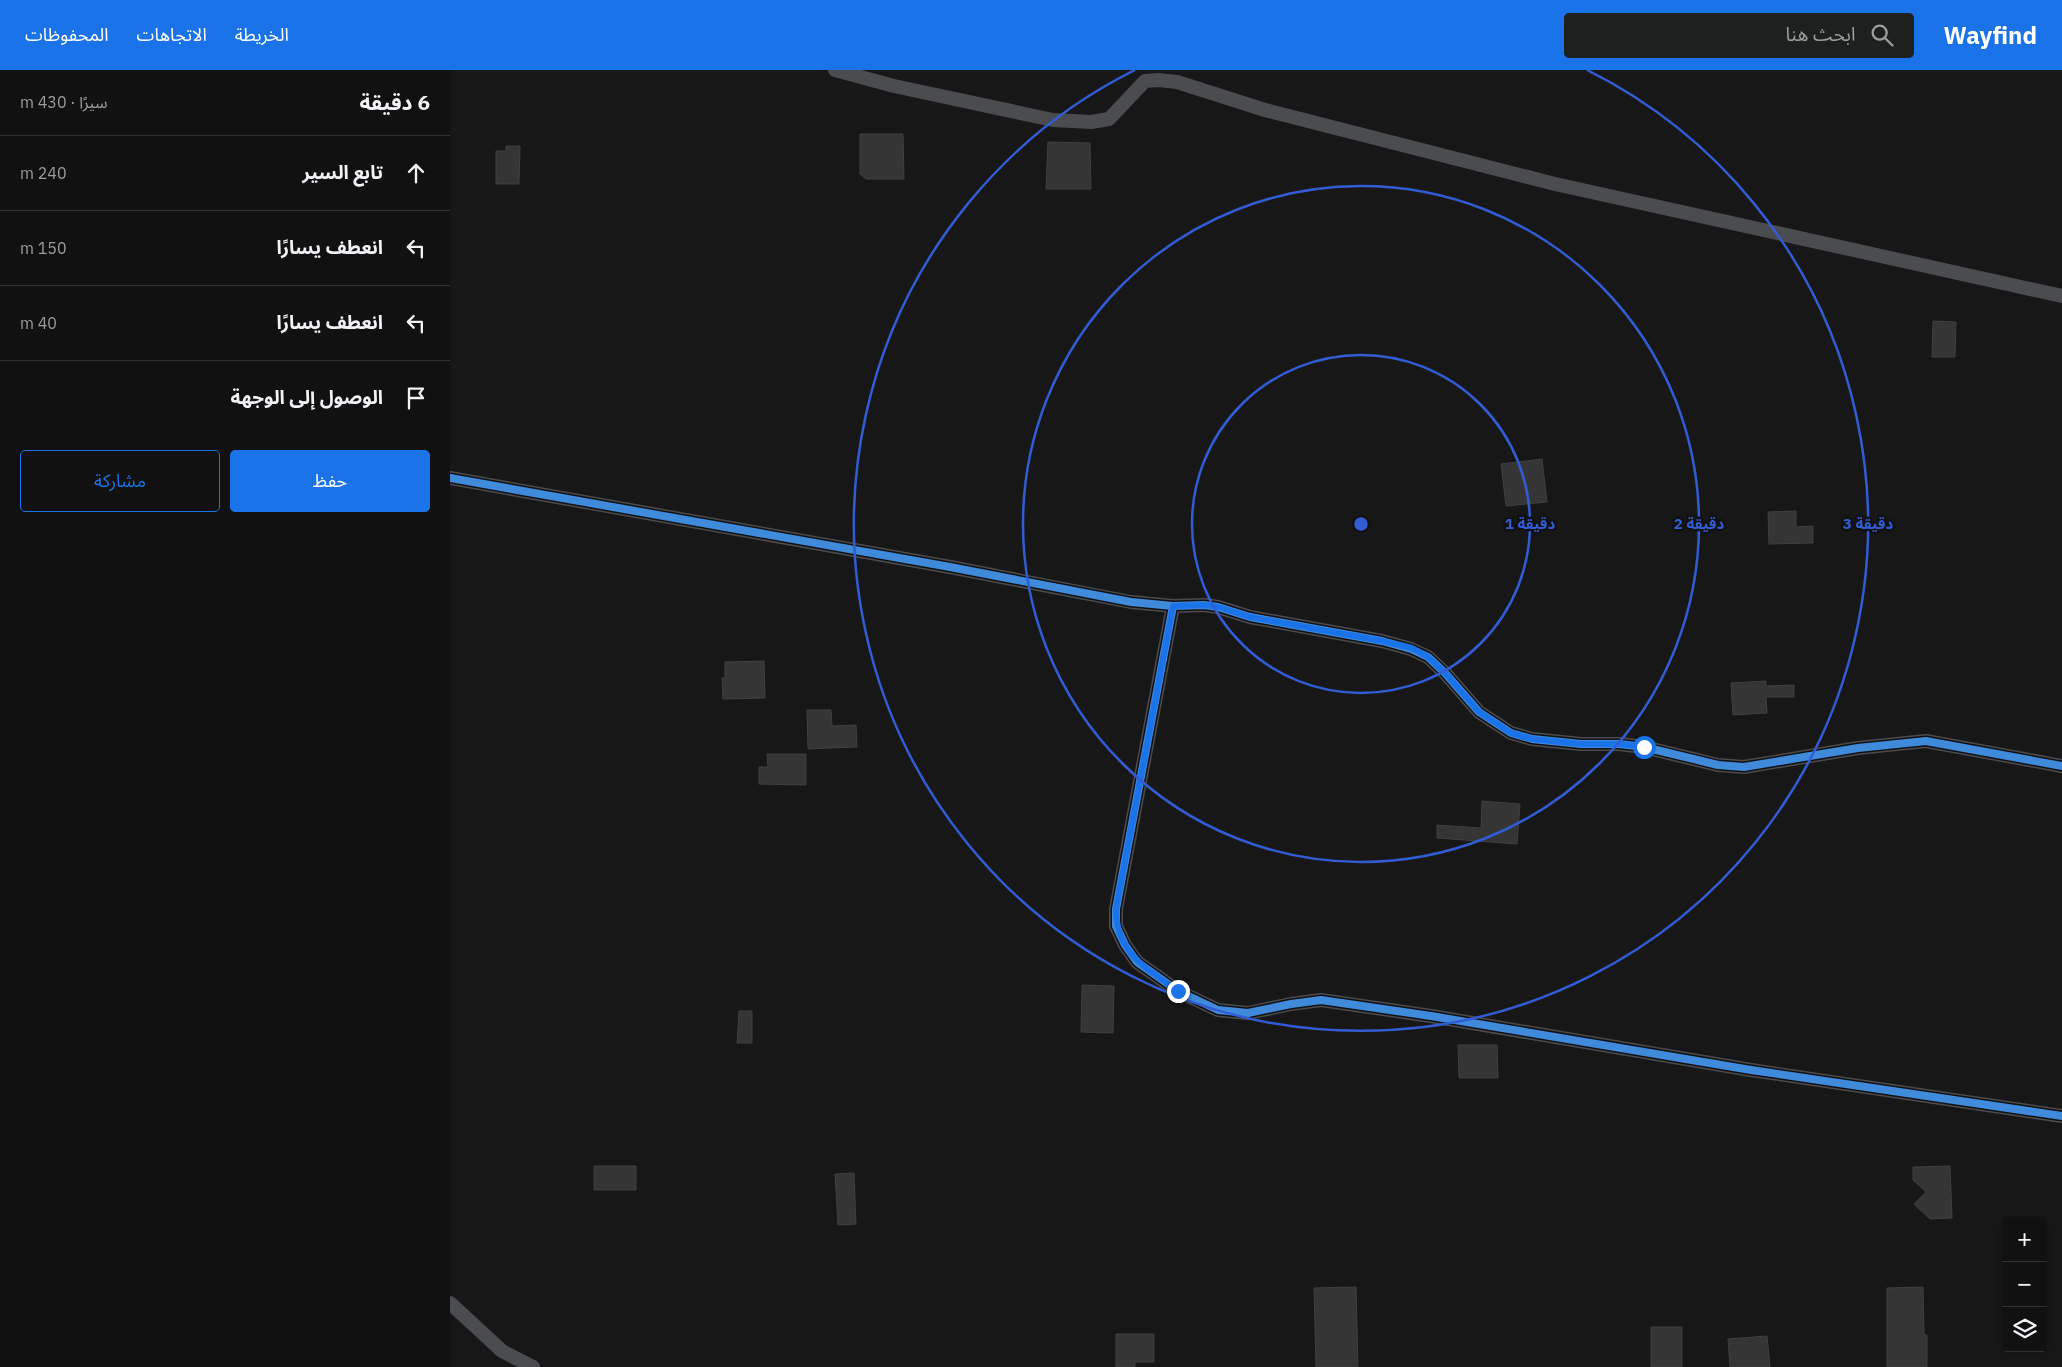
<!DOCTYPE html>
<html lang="ar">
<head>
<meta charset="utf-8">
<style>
	:root { --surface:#111; --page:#1e1f1f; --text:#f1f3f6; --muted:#9c9d9f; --line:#303131; --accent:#1a73e8 }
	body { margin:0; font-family:"IBM Plex Sans","Noto Sans Arabic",sans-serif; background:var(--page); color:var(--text); direction:rtl }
	.controls { position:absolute; right:15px; bottom:15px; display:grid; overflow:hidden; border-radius:5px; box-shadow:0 2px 8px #0003 }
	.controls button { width:45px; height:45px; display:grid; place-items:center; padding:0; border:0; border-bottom:1px solid var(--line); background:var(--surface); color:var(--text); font:25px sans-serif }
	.stop { position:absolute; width:15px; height:15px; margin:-11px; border:4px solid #1a73e8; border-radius:50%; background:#fff }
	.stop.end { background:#1a73e8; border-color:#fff; box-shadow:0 1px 5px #0008 }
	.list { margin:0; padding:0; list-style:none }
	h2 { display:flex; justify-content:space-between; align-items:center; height:65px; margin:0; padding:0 20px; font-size:21px }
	h2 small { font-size:16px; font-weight:400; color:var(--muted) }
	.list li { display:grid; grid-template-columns:32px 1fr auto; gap:15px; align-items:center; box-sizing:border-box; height:75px; padding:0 20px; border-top:1px solid var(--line) }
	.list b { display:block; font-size:19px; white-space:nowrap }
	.list em { font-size:16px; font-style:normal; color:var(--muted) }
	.actions { display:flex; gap:10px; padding:15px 20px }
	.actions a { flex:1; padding:11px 0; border:1px solid var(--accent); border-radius:5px; text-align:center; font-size:18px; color:var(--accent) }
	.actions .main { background:var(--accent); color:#fff }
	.icon { flex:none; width:28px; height:28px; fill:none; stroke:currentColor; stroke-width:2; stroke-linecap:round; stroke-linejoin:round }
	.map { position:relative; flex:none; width:1612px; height:1297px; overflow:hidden; direction:ltr }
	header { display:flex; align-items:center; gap:30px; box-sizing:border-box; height:70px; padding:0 25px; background:var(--accent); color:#fff }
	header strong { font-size:24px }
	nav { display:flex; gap:28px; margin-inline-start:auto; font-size:18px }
	.search { width:350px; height:45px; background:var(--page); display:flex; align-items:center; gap:12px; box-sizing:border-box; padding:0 18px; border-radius:5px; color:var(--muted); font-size:19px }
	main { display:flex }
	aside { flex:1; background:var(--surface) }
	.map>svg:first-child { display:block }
	.building { fill:#353536; stroke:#3f4043 }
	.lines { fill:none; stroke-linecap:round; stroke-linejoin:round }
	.street { stroke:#4b4c50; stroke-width:14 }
	.cycleway-casing { stroke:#111113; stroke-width:11 }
	.cycleway { stroke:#408adc; stroke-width:8 }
	.route { stroke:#1a73e8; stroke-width:6 }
	.ring { fill:none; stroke:#325cd3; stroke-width:2.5 }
	.centre { fill:#325cd3; stroke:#111113; stroke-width:2.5 }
	.ring-label { font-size:15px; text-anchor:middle; font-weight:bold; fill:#325cd3; stroke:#111113; stroke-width:5; stroke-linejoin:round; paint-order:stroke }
</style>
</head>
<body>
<header>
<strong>Wayfind</strong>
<div class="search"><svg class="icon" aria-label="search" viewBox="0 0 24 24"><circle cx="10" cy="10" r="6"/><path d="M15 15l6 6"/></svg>ابحث هنا</div>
<nav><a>الخريطة</a><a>الاتجاهات</a><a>المحفوظات</a></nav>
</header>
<main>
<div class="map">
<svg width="1612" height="1297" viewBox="0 0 1612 1297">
	<rect width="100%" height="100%" fill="#171717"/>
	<path class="building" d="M 410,64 L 453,64 L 454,109 L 416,109 L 410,104 Z
		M 598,72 L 640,73 L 641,119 L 596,119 Z
		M 56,76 L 70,76 L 69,114 L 46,114 L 46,81 L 56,81 Z
		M 1483,251 L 1506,252 L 1505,287 L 1482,287 Z
		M 1092,389 L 1097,432 L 1056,436 L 1051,394 Z
		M 1346,441 L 1346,457 L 1363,456 L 1363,473 L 1319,474 L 1318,442 Z
		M 314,591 L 315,628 L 273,629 L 272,608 L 275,608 L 275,592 Z
		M 1316,611 L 1316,616 L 1344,615 L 1344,627 L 1316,627 L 1317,643 L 1283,645 L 1281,613 Z
		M 357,640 L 381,640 L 382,656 L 406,655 L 407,677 L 358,679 Z
		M 317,684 L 356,684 L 356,715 L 309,714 L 309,697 L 318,697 Z
		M 1032,731 L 1070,734 L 1067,774 L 987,768 L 987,755 L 1031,758 Z
		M 632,915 L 664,916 L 663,963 L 631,962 Z
		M 289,941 L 302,941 L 302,973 L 287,973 Z
		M 1008,975 L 1047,975 L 1048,1008 L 1009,1008 Z
		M 144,1096 L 186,1096 L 186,1120 L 144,1120 Z
		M 1500,1096 L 1502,1148 L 1480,1149 L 1464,1134 L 1476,1122 L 1463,1110 L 1463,1097 Z
		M 404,1103 L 406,1154 L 388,1155 L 385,1104 Z
		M 906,1217 L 908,1297 L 866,1297 L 864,1218 Z
		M 1473,1217 L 1474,1265 L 1477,1265 L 1477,1297 L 1437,1297 L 1437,1218 Z
		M 1201,1257 L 1232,1257 L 1232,1297 L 1201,1297 Z
		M 666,1264 L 704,1264 L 704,1292 L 685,1292 L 685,1297 L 666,1297 Z
		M 1317,1266 L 1320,1297 L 1280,1297 L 1278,1269 Z"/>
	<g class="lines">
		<path class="street" d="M 385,0 L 444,16 L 603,50 L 641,52 L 659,49 L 695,11 L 708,10 L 727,12 L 815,40 L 1105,114 L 1612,226
			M 0,408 L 500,497 L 681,532 L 723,536 L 754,535 L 768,537 L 800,547 L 932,571 L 961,579 L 978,587 L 995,603 L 1029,642 L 1061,663 L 1082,669 L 1131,674 L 1169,674 L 1194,677 L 1268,695 L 1294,697 L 1408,678 L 1476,671 L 1612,696
			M 723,536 L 666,839 L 666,856 L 675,875 L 687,892 L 728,921 L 768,940 L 798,943 L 841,934 L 871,930 L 981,946 L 1301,1000 L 1612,1046
			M 0,1233 L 52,1281 L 83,1297"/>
		<g class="cycleway-casing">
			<path id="cycleway" d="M 0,408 L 500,497 L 681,532 L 723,536 L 754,535 L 768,537 L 800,547 L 932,571 L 961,579 L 978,587 L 995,603 L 1029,642 L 1061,663 L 1082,669 L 1131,674 L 1169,674 L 1194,677 L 1268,695 L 1294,697 L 1408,678 L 1476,671 L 1612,696
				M 723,536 L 666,839 L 666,856 L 675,875 L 687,892 L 728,921 L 768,940 L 798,943 L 841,934 L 871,930 L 981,946 L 1301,1000 L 1612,1046"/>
		</g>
		<use href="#cycleway" class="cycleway"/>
	</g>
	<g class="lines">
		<path class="route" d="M 728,921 C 696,898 666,883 666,839 L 723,536 L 754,535 L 768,537 L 800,547 L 932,571 L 962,578 L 978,587 L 995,603 L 1029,642 L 1061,663 L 1082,669 L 1131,674 L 1170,674 L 1194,677"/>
	</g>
	<g class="ring">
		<circle cx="911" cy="454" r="169"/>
		<circle cx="911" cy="454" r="338"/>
		<path d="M1137 0A507 507 0 1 1 685 0"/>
	</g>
	<circle cx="911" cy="454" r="8" class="centre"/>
	<g class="ring-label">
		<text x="1080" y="459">1 دقيقة</text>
		<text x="1249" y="459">2 دقيقة</text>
		<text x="1418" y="459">3 دقيقة</text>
	</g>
</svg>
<div class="controls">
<button>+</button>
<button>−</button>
<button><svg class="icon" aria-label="layers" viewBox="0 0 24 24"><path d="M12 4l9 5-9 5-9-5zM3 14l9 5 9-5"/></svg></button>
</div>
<div class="stop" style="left:1194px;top:677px"></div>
<div class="stop end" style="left:728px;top:921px"></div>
</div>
<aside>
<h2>6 دقيقة<small>سيرًا · 430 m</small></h2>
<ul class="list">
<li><svg class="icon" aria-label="ahead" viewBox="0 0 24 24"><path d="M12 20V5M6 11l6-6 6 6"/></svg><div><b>تابع السير</b></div><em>240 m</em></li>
<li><svg class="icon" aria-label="left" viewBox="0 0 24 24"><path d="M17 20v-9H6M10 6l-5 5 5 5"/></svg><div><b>انعطف يسارًا</b></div><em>150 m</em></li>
<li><svg class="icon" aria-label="left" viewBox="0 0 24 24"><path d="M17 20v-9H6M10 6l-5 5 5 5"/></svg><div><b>انعطف يسارًا</b></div><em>40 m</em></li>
<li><svg class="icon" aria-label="arrive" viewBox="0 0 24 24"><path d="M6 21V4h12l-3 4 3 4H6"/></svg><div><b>الوصول إلى الوجهة</b></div></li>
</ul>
<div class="actions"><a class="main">حفظ</a><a>مشاركة</a></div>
</aside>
</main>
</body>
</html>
